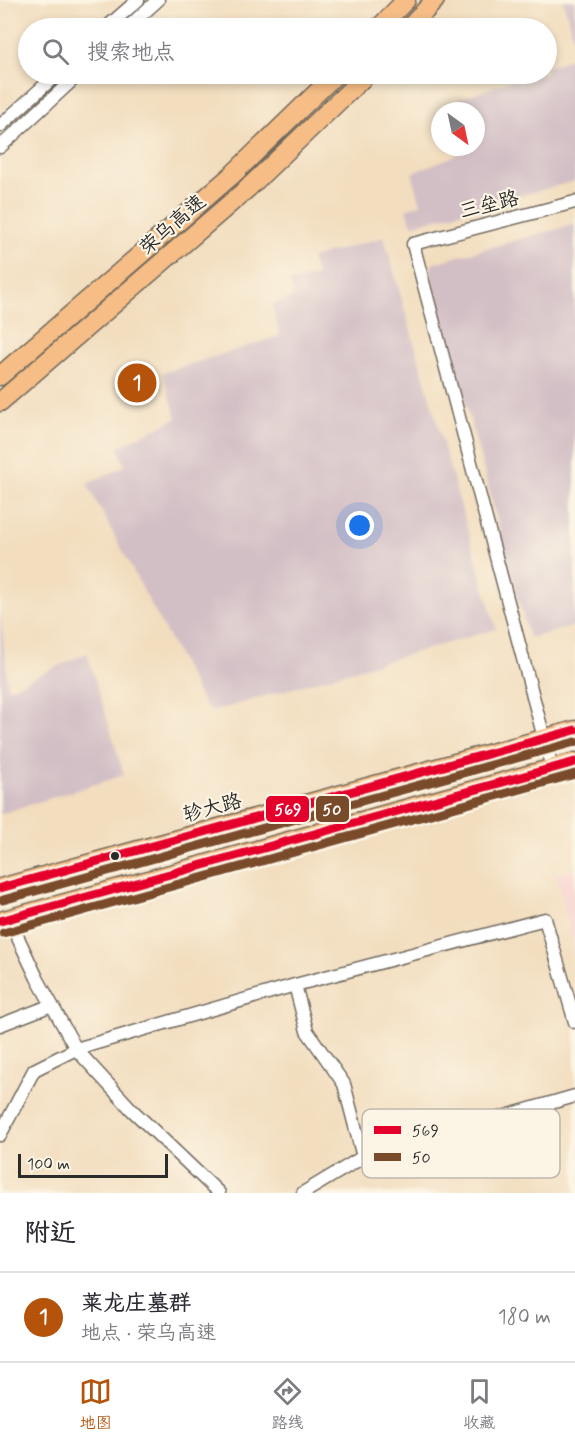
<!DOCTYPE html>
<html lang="zh">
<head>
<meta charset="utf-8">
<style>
	:root { --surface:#fff; --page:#f7f7f7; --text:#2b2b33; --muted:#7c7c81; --line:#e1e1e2; --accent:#b45309 }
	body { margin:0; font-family:Mynerve,"LXGW WenKai TC",sans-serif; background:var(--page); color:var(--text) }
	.compass { position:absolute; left:431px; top:102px; width:54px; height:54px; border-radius:50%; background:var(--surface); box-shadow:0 3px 9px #0003; rotate:147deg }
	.scale { position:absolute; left:18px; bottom:15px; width:150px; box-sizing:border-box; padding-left:6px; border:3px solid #2b2b2b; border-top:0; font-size:16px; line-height:21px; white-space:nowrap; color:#2b2b2b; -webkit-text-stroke:4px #fcf5e5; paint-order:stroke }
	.you { position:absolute; left:360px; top:526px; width:21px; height:21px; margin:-15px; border:4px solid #fff; border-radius:50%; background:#1a73e8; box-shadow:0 0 0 9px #1a73e833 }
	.badge { display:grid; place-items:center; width:39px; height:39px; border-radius:50%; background:var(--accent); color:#fff; font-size:20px; font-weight:700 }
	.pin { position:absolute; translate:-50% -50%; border:3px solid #fff; box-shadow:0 2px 6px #0006 }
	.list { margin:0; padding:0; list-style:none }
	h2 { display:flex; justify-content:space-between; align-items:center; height:78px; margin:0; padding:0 24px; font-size:26px }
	h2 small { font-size:20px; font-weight:400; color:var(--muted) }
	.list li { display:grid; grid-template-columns:39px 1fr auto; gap:18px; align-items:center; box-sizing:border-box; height:90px; padding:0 24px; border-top:2px solid var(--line) }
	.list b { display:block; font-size:22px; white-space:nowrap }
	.list p { margin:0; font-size:20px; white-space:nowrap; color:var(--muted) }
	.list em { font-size:20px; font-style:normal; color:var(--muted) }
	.icon { flex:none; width:33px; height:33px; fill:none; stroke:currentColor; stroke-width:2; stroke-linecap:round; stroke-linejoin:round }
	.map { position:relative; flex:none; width:575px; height:1193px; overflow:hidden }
	.search { position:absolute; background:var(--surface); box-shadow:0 3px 9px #0003; left:18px; right:18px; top:18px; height:66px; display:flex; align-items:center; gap:15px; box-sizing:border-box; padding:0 21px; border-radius:33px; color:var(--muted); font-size:22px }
	.sheet { height:168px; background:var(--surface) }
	nav { display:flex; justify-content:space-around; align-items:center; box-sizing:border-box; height:84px; border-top:2px solid var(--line); background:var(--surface); font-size:16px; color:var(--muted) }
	nav a { display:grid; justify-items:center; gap:3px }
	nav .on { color:var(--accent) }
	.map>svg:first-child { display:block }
	.built { fill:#f7d0cf }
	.industrial { fill:#d2bec5 }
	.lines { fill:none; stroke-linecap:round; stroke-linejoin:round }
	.minor-casing { stroke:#71695e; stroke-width:15 }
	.highway-casing { stroke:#71695e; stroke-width:21 }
	.minor { stroke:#fff; stroke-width:12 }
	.highway { stroke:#f6be86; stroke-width:18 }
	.bus-1-casing { stroke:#fcf5e5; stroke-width:14 }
	.bus-2-casing { stroke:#fcf5e5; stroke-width:14 }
	.bus-1 { stroke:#e4002b; stroke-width:9 }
	.bus-2 { stroke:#7a4b2a; stroke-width:9 }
	.bus-dot { fill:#2b2b2b; stroke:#fcf5e5; stroke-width:2 }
	.labels { text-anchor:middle; stroke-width:4.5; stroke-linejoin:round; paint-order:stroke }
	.street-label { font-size:20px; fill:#2b2b2b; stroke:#fcf5e5 }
	.key { fill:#fcf5e5; stroke:#bdb8ad; stroke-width:1.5 }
	.key-label { font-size:16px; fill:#2b2b2b }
	.line-badge { stroke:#fcf5e5; stroke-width:2 }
	.badge-label { font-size:16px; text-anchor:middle; font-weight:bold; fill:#fff }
</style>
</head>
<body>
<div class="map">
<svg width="575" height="1193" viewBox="0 0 575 1193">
	<rect width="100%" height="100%" fill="#fcf5e5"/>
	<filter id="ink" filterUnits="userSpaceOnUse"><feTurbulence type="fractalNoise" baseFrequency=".0167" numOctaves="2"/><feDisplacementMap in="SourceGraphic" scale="12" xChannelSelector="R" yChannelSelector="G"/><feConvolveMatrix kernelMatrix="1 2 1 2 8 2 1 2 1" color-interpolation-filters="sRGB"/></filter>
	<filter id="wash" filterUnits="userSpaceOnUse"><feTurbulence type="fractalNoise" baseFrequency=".008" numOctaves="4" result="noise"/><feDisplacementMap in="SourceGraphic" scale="24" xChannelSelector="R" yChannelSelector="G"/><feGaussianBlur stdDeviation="1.35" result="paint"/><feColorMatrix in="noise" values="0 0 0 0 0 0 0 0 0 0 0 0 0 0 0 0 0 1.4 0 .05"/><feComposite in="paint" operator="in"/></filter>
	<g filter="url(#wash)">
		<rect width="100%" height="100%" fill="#f2ddbe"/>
		<path class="built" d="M 575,869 L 575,950 L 556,874 Z"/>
		<path class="industrial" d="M 563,0 L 575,0 L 575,44 Z
			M 575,57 L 575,181 L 412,225 L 406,209 L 421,204 L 412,173 L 476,147 L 476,111 L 460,111 L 457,100 L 529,74 L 546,74 L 547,67 Z
			M 575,224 L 575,626 L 529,638 L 431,275 L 431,267 L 434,263 Z
			M 384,237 L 496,629 L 214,711 L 205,706 L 87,484 L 125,466 L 118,447 L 177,418 L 162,373 L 280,336 L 272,305 L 294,296 L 290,282 L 317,276 L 311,258 Z
			M 0,606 L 8,689 L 87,653 L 124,775 L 0,814 Z"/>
	</g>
	<g filter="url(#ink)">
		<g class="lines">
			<g class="minor-casing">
				<path id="minor" d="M 106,28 L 138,0
					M 127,28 L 158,0
					M 0,126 L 57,74
					M 0,147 L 79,74
					M 552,768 L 413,244 L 575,202
					M 9,919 L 37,978 L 76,1049 L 132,1110 L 219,1193
					M 295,985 L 307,1031 L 344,1084 L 363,1157 L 303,1193
					M 0,1025 L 52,1005
					M 0,1135 L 34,1070 L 76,1049 L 295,985 L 545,919 L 575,1022
					M 363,1157 L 575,1096"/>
			</g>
			<g class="highway-casing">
				<path id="highway" d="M 379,28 L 406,0
					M 409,28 L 435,0
					M 0,376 L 231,176 L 336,74
					M 0,402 L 248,188 L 367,74
					M 0,888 L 575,730
					M 0,921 L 575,762"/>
			</g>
			<use href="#minor" class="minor"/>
			<use href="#highway" class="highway"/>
			<g class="bus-1-casing">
				<path id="bus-1" d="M 0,888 L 575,730
					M 0,921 L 575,762"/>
			</g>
			<g class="bus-2-casing">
				<path id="bus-2" d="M 3,900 L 575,742
					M 3,933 L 575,774"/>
			</g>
			<use href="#bus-1" class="bus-1"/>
			<use href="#bus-2" class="bus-2"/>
		</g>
	</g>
	<circle class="bus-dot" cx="115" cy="856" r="5"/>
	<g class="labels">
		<g class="street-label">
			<text transform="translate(489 204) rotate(-14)" y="7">三垒路</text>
			<text transform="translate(172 224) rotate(-41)" y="7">荣乌高速</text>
			<text transform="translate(212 807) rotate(-15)" y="7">轸大路</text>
		</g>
	</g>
	<rect x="362" y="1109" width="198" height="69" rx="9" class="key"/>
	<rect x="374" y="1126" width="27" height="8" fill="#e4002b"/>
	<rect x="374" y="1153" width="27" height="8" fill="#7a4b2a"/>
	<g class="key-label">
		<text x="412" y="1136">569</text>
		<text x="412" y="1163">50</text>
	</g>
	<g class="line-badge">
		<rect x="265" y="795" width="45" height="28" rx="6" fill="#e4002b"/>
		<rect x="315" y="795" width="35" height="28" rx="6" fill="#7a4b2a"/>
	</g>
	<g class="badge-label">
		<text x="288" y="815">569</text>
		<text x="332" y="815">50</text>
	</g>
</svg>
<svg class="compass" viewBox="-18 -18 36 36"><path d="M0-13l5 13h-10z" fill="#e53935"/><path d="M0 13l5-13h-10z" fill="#7c7c81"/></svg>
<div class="scale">100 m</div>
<div class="you"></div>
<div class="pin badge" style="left:137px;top:383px">1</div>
<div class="search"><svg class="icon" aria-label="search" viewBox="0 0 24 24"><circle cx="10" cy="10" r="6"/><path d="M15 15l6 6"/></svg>搜索地点</div>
</div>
<section class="sheet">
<h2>附近<small></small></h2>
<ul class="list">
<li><span class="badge">1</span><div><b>莱龙庄墓群</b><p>地点 · 荣乌高速</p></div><em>180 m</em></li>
</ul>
</section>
<nav>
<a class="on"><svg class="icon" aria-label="map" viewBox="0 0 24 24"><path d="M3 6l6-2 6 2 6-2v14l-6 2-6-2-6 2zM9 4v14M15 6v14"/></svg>地图</a>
<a><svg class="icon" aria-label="directions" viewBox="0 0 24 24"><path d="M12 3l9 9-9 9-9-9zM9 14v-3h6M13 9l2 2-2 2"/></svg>路线</a>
<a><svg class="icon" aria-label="saved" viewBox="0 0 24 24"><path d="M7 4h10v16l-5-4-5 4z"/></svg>收藏</a>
</nav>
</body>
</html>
